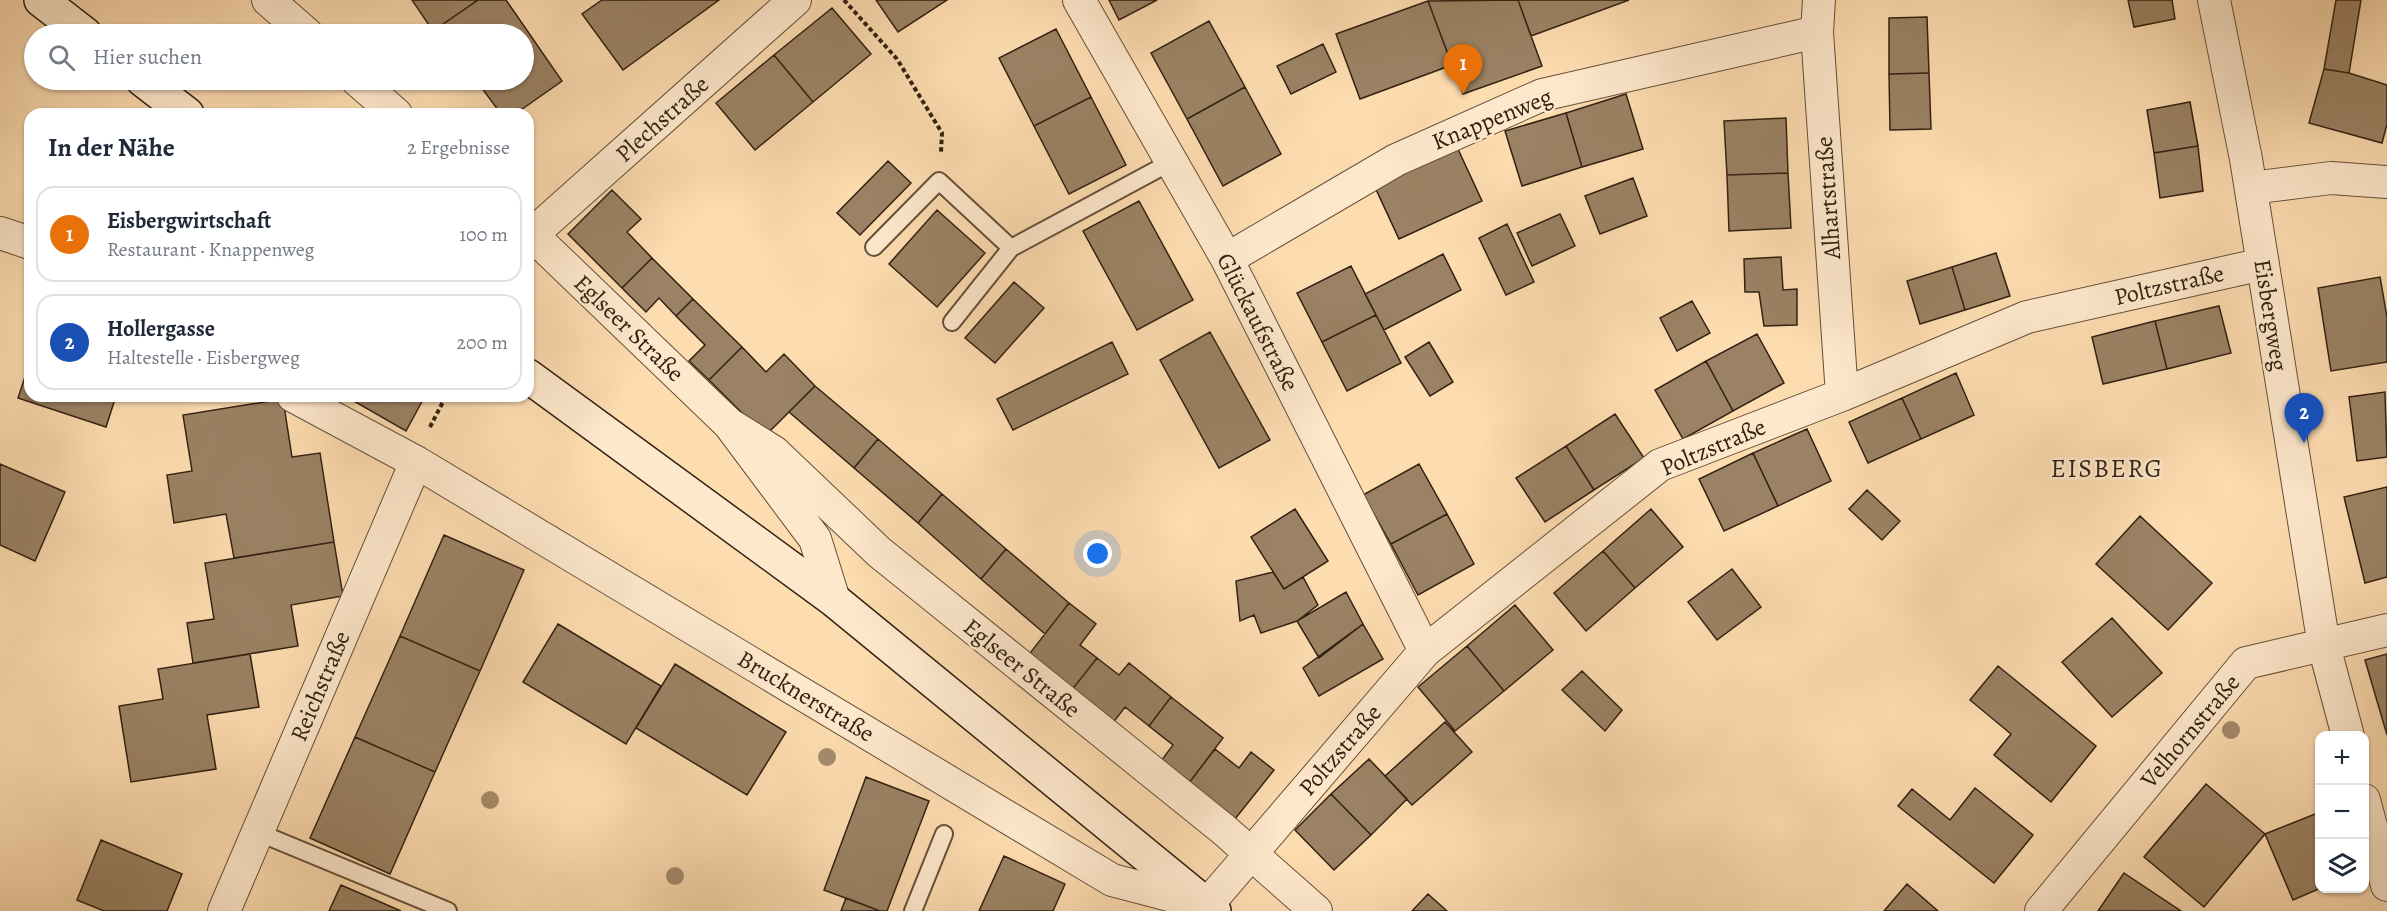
<!DOCTYPE html>
<html lang="de">
<head>
<meta charset="utf-8">
<style>
	:root { --surface:#fff; --page:#f2f2f3; --text:#1f2937; --muted:#747a83; --line:#e0e1e3; --accent:#8f2418 }
	body { margin:0; font-family:Alegreya,serif; background:var(--page); color:var(--text) }
	.controls { position:absolute; right:18px; bottom:18px; display:grid; overflow:hidden; border-radius:12px; box-shadow:0 2px 4px #0004 }
	.controls button { width:54px; height:54px; display:grid; place-items:center; padding:0; border:0; border-bottom:2px solid var(--line); background:var(--surface); color:var(--text); font:30px sans-serif }
	.you { position:absolute; left:1098px; top:554px; width:21px; height:21px; margin:-15px; border:4px solid #fff; border-radius:50%; background:#1a73e8; box-shadow:0 0 0 9px #1a73e833 }
	.badge { display:grid; place-items:center; width:39px; height:39px; border-radius:50%; background:var(--accent); color:#fff; font-size:20px; font-weight:700 }
	.pin { position:absolute; translate:-50% -50px; filter:drop-shadow(0 2px 3px #0008) }
	.pin::after { content:''; position:absolute; top:32px; width:21px; height:18px; background:inherit; clip-path:polygon(0 0,100% 0,50% 100%) }
	.list { margin:0; padding:0; list-style:none }
	h2 { display:flex; justify-content:space-between; align-items:center; height:78px; margin:0; padding:0 24px; font-size:26px }
	h2 small { font-size:20px; font-weight:400; color:var(--muted) }
	.list li { display:grid; grid-template-columns:39px 1fr auto; gap:18px; align-items:center; box-sizing:border-box; height:96px; margin:0 12px 12px; padding:0 12px; border:2px solid var(--line); border-radius:18px }
	.list b { display:block; font-size:22px; white-space:nowrap }
	.list p { margin:0; font-size:20px; white-space:nowrap; color:var(--muted) }
	.list em { font-size:20px; font-style:normal; color:var(--muted) }
	.icon { flex:none; width:33px; height:33px; fill:none; stroke:currentColor; stroke-width:2; stroke-linecap:round; stroke-linejoin:round }
	.map { position:relative; flex:none; width:2387px; height:911px; overflow:hidden }
	.search { position:absolute; background:var(--surface); box-shadow:0 2px 4px #0004; left:24px; top:24px; width:510px; height:66px; display:flex; align-items:center; gap:15px; box-sizing:border-box; padding:0 21px; border-radius:33px; color:var(--muted); font-size:22px }
	.panel { position:absolute; background:var(--surface); box-shadow:0 2px 4px #0004; left:24px; top:108px; width:510px; height:294px; border-radius:18px }
	.map>svg:first-child { display:block }
	.building { fill:#9b8264; stroke:#312111; stroke-width:1.5 }
	.lines { fill:none; stroke-linecap:round; stroke-linejoin:round }
	.lane-casing { stroke:#645039; stroke-width:20 }
	.street-casing { stroke:#645039; stroke-width:34 }
	.secondary-casing { stroke:#312111; stroke-width:36 }
	.path { stroke:#312111; stroke-width:4; stroke-dasharray:4.5 3; stroke-linecap:butt }
	.lane { stroke:#fee8cc; stroke-width:16 }
	.street { stroke:#fee8cc; stroke-width:32 }
	.secondary { stroke:#fee8cc; stroke-width:33 }
	.tree { fill:#a48b6b }
	.labels { text-anchor:middle; stroke-width:5; stroke-linejoin:round; paint-order:stroke }
	.street-label { font-size:24px; fill:#312111; stroke:#fee8cc }
	.neighbourhood-label { font-size:26px; letter-spacing:1.5px; fill:#312111; stroke:#fee8cc }
</style>
</head>
<body>
<div class="map">
<svg width="2387" height="911" viewBox="0 0 2387 911">
	<rect width="100%" height="100%" fill="#fddcb0"/>
	<filter id="stains"><feTurbulence type="fractalNoise" baseFrequency=".00333" numOctaves="4"/><feColorMatrix values="0 0 0 0 .2 0 0 0 0 .09 0 0 0 0 .02 0 0 0 .5 -.17"/></filter>
	<radialGradient id="worn" r=".72"><stop offset=".6" stop-color="#630" stop-opacity="0"/><stop offset="1" stop-color="#630" stop-opacity=".3"/></radialGradient>
	<path class="building" d="M 412,0 L 478,0 L 433,31 Z
		M 478,0 L 506,0 L 562,81 L 515,114 L 501,114 L 476,80 L 524,80 L 524,34 L 445,34 L 439,27 Z
		M 602,0 L 719,0 L 623,70 L 582,14 Z
		M 876,0 L 947,0 L 898,32 Z
		M 1109,0 L 1157,0 L 1119,20 Z
		M 1518,0 L 1542,66 L 1463,94 L 1428,1 Z
		M 1518,0 L 1629,0 L 1531,36 Z
		M 2128,0 L 2172,0 L 2175,19 L 2134,27 Z
		M 2336,0 L 2361,0 L 2349,73 L 2324,69 Z
		M 1428,1 L 1452,65 L 1360,99 L 1336,34 Z
		M 832,8 L 871,54 L 813,102 L 774,55 Z
		M 1927,17 L 1929,73 L 1889,74 L 1889,18 Z
		M 1209,21 L 1245,87 L 1187,119 L 1151,53 Z
		M 1056,29 L 1091,97 L 1034,126 L 999,58 Z
		M 1323,44 L 1336,72 L 1291,94 L 1277,66 Z
		M 774,55 L 813,102 L 755,150 L 716,103 Z
		M 2324,69 L 2349,73 L 2387,85 L 2387,124 L 2382,143 L 2309,123 Z
		M 1929,73 L 1931,129 L 1890,130 L 1889,74 Z
		M 1245,87 L 1281,154 L 1223,186 L 1187,119 Z
		M 1626,94 L 1643,149 L 1582,167 L 1566,113 Z
		M 1091,97 L 1126,165 L 1069,194 L 1034,126 Z
		M 2190,102 L 2198,146 L 2154,153 L 2147,110 Z
		M 1566,113 L 1582,167 L 1522,186 L 1505,131 Z
		M 1786,118 L 1788,173 L 1727,175 L 1724,121 Z
		M 2198,146 L 2203,191 L 2160,198 L 2154,153 Z
		M 1457,147 L 1482,201 L 1399,239 L 1374,185 Z
		M 888,161 L 911,183 L 860,235 L 837,213 Z
		M 1788,173 L 1791,228 L 1729,231 L 1727,175 Z
		M 1633,178 L 1647,216 L 1600,234 L 1585,196 Z
		M 612,190 L 641,219 L 627,232 L 652,258 L 622,288 L 568,234 Z
		M 1139,201 L 1193,300 L 1137,330 L 1083,231 Z
		M 937,210 L 985,253 L 937,307 L 889,264 Z
		M 1560,214 L 1575,246 L 1532,266 L 1517,233 Z
		M 1507,224 L 1534,282 L 1506,295 L 1479,238 Z
		M 1996,253 L 2010,296 L 1965,310 L 1952,267 Z
		M 1443,254 L 1461,290 L 1384,330 L 1365,294 Z
		M 1781,257 L 1783,290 L 1797,289 L 1797,325 L 1764,326 L 1759,292 L 1745,292 L 1744,259 Z
		M 652,258 L 693,299 L 676,316 L 659,298 L 646,312 L 622,288 Z
		M 1351,266 L 1376,315 L 1322,342 L 1297,293 Z
		M 1952,267 L 1965,310 L 1920,324 L 1907,281 Z
		M 2380,277 L 2387,317 L 2387,362 L 2331,371 L 2318,288 Z
		M 1014,282 L 1044,308 L 995,363 L 965,338 Z
		M 693,299 L 742,347 L 709,380 L 689,361 L 705,345 L 676,316 Z
		M 1692,301 L 1710,333 L 1677,351 L 1660,318 Z
		M 2219,306 L 2231,353 L 2167,369 L 2155,321 Z
		M 1376,315 L 1401,363 L 1347,391 L 1322,342 Z
		M 2155,321 L 2167,369 L 2103,384 L 2092,337 Z
		M 1210,332 L 1270,440 L 1219,468 L 1160,360 Z
		M 1757,334 L 1784,383 L 1733,411 L 1706,361 Z
		M 1112,342 L 1128,374 L 1013,430 L 997,399 Z
		M 1429,342 L 1453,382 L 1430,396 L 1405,357 Z
		M 742,347 L 766,372 L 784,354 L 815,386 L 765,436 L 709,380 Z
		M 1706,361 L 1733,411 L 1683,439 L 1655,390 Z
		M 30,362 L 30,396 L 116,396 L 106,427 L 18,398 Z
		M 1956,373 L 1974,415 L 1921,439 L 1902,398 Z
		M 815,386 L 878,439 L 854,468 L 789,412 Z
		M 2385,392 L 2387,457 L 2357,461 L 2349,397 Z
		M 345,396 L 425,396 L 406,431 Z
		M 1902,398 L 1921,439 L 1868,463 L 1849,422 Z
		M 283,399 L 292,457 L 320,453 L 334,542 L 234,558 L 226,514 L 174,523 L 167,475 L 192,471 L 183,415 Z
		M 1615,414 L 1644,458 L 1594,490 L 1566,446 Z
		M 1807,429 L 1831,481 L 1778,506 L 1753,453 Z
		M 878,439 L 942,494 L 918,523 L 854,468 Z
		M 1566,446 L 1594,490 L 1545,522 L 1516,478 Z
		M 1753,453 L 1778,506 L 1724,531 L 1699,479 Z
		M 0,464 L 65,492 L 35,561 L 0,545 Z
		M 1419,464 L 1447,514 L 1391,544 L 1363,495 Z
		M 2387,487 L 2387,577 L 2365,583 L 2344,497 Z
		M 1867,490 L 1900,521 L 1882,540 L 1849,509 Z
		M 942,494 L 1006,549 L 981,579 L 918,523 Z
		M 1295,509 L 1328,561 L 1284,589 L 1251,537 Z
		M 1651,509 L 1683,547 L 1635,588 L 1603,551 Z
		M 1447,514 L 1474,564 L 1418,595 L 1391,544 Z
		M 2140,516 L 2212,583 L 2168,630 L 2096,564 Z
		M 444,535 L 524,570 L 480,671 L 400,636 Z
		M 334,542 L 343,596 L 291,605 L 298,646 L 193,663 L 187,623 L 214,619 L 205,563 Z
		M 1006,549 L 1069,603 L 1045,634 L 981,579 Z
		M 1603,551 L 1635,588 L 1586,631 L 1554,593 Z
		M 1732,569 L 1761,607 L 1717,640 L 1688,602 Z
		M 1273,572 L 1284,589 L 1303,577 L 1318,605 L 1297,621 L 1261,633 L 1254,615 L 1240,621 L 1236,581 Z
		M 1346,592 L 1363,624 L 1319,658 L 1297,621 Z
		M 1069,603 L 1096,624 L 1080,645 L 1097,658 L 1071,691 L 1027,657 Z
		M 1515,605 L 1553,650 L 1504,691 L 1467,646 Z
		M 2112,618 L 2162,673 L 2112,717 L 2062,662 Z
		M 558,624 L 661,686 L 626,744 L 523,682 Z
		M 1363,624 L 1383,659 L 1319,696 L 1303,668 Z
		M 400,636 L 480,671 L 435,772 L 355,737 Z
		M 1467,646 L 1504,691 L 1455,731 L 1418,687 Z
		M 250,654 L 259,707 L 207,715 L 216,769 L 131,782 L 119,706 L 163,699 L 158,669 Z
		M 2387,654 L 2387,735 L 2365,660 Z
		M 1097,658 L 1119,675 L 1129,663 L 1171,697 L 1149,726 L 1125,707 L 1113,723 L 1071,691 Z
		M 675,664 L 786,732 L 747,795 L 636,728 Z
		M 1998,666 L 2096,746 L 2051,802 L 1994,755 L 2011,734 L 1970,700 Z
		M 1582,671 L 1622,710 L 1605,731 L 1562,690 Z
		M 1171,697 L 1223,738 L 1189,783 L 1161,761 L 1173,745 L 1149,726 Z
		M 1445,722 L 1472,752 L 1412,805 L 1385,776 Z
		M 355,737 L 435,772 L 390,874 L 310,838 Z
		M 1215,749 L 1239,768 L 1251,752 L 1274,770 L 1235,819 L 1189,783 Z
		M 1369,759 L 1407,799 L 1371,835 L 1331,794 Z
		M 866,777 L 929,801 L 887,911 L 880,911 L 824,890 Z
		M 2206,784 L 2265,834 L 2204,907 L 2144,857 Z
		M 1975,788 L 2033,835 L 1994,883 L 1898,806 L 1912,789 L 1950,820 Z
		M 1331,794 L 1371,835 L 1334,870 L 1295,830 Z
		M 2320,812 L 2321,888 L 2293,900 L 2265,834 Z
		M 101,840 L 182,874 L 167,911 L 104,911 L 77,900 Z
		M 1004,856 L 1065,884 L 1053,911 L 979,911 Z
		M 2124,873 L 2181,911 L 2098,911 Z
		M 1907,884 L 1938,911 L 1884,911 Z
		M 341,885 L 401,911 L 329,911 Z
		M 1428,894 L 1447,911 L 1412,911 Z
		M 846,898 L 880,911 L 841,911 Z"/>
	<g class="lines">
		<g class="lane-casing">
			<path id="lane" d="M 874,247 L 939,181 L 1011,248
				M 952,322 L 1011,248 L 1171,162
				M 257,832 L 448,911
				M 913,911 L 944,834"/>
		</g>
		<g class="street-casing">
			<path id="street" d="M 268,0 L 307,34
				M 1079,0 L 1227,259 L 1425,651
				M 1819,0 L 1817,32 L 1842,395
				M 2214,0 L 2246,159 L 2324,646 L 2348,736
				M 357,80 L 396,114
				M 2251,188 L 2331,178 L 2387,182
				M 528,231 L 729,424 L 815,539 L 834,600
				M 0,233 L 30,243
				M 528,238 L 795,0
				M 1227,259 L 1396,160 L 1542,95 L 1817,32
				M 293,396 L 416,462 L 1112,880 L 1207,905 L 1425,651 L 1660,465 L 1842,395 L 2027,317 L 2263,264
				M 729,424 L 774,452 L 879,552 L 1223,829 L 1316,911
				M 2364,800 L 2387,885
				M 224,911 L 416,462
				M 2041,911 L 2246,663 L 2387,630"/>
		</g>
		<g class="secondary-casing">
			<path id="secondary" d="M 41,0 L 85,34
				M 143,80 L 187,114
				M 528,376 L 834,600 L 1214,911"/>
		</g>
		<path class="path" d="M 844,0 L 897,59 L 942,133 L 941,152
			M 430,427 L 446,396"/>
		<use href="#lane" class="lane"/>
		<use href="#street" class="street"/>
		<use href="#secondary" class="secondary"/>
	</g>
	<g class="tree">
		<circle cx="2231" cy="730" r="9"/>
		<circle cx="827" cy="757" r="9"/>
		<circle cx="490" cy="800" r="9"/>
		<circle cx="675" cy="876" r="9"/>
	</g>
	<g class="labels">
		<g class="street-label">
			<text transform="translate(662 119) rotate(-42)" y="8">Plechstraße</text>
			<text transform="translate(1492 119) rotate(-22)" y="8">Knappenweg</text>
			<text transform="translate(1828 198) rotate(-94)" y="8">Alhartstraße</text>
			<text transform="translate(2169 285) rotate(-13)" y="8">Poltzstraße</text>
			<text transform="translate(2271 315) rotate(81)" y="8">Eisbergweg</text>
			<text transform="translate(1258 322) rotate(63)" y="8">Glückaufstraße</text>
			<text transform="translate(629 328) rotate(44)" y="8">Eglseer Straße</text>
			<text transform="translate(1713 447) rotate(-23)" y="8">Poltzstraße</text>
			<text transform="translate(1022 668) rotate(39)" y="8">Eglseer Straße</text>
			<text transform="translate(320 686) rotate(-67)" y="8">Reichstraße</text>
			<text transform="translate(806 696) rotate(31)" y="8">Brucknerstraße</text>
			<text transform="translate(2190 731) rotate(-50)" y="8">Velhornstraße</text>
			<text transform="translate(1340 750) rotate(-49)" y="8">Poltzstraße</text>
		</g>
		<g class="neighbourhood-label">
			<text x="2107" y="477">EISBERG</text>
		</g>
	</g>
	<rect width="100%" height="100%" filter="url(#stains)"/>
	<rect width="100%" height="100%" fill="url(#worn)"/>
</svg>
<div class="controls">
<button>+</button>
<button>−</button>
<button><svg class="icon" aria-label="layers" viewBox="0 0 24 24"><path d="M12 4l9 5-9 5-9-5zM3 14l9 5 9-5"/></svg></button>
</div>
<div class="you"></div>
<div class="pin badge" style="left:1463px;top:94px;background:#e8710a">1</div>
<div class="pin badge" style="left:2304px;top:443px;background:#1a4fb4">2</div>
<div class="search"><svg class="icon" aria-label="search" viewBox="0 0 24 24"><circle cx="10" cy="10" r="6"/><path d="M15 15l6 6"/></svg>Hier suchen</div>
<section class="panel">
<h2>In der Nähe<small>2 Ergebnisse</small></h2>
<ul class="list">
<li><span class="badge" style="background:#e8710a">1</span><div><b>Eisbergwirtschaft</b><p>Restaurant · Knappenweg</p></div><em>100 m</em></li>
<li><span class="badge" style="background:#1a4fb4">2</span><div><b>Hollergasse</b><p>Haltestelle · Eisbergweg</p></div><em>200 m</em></li>
</ul>
</section>
</div>
</body>
</html>
